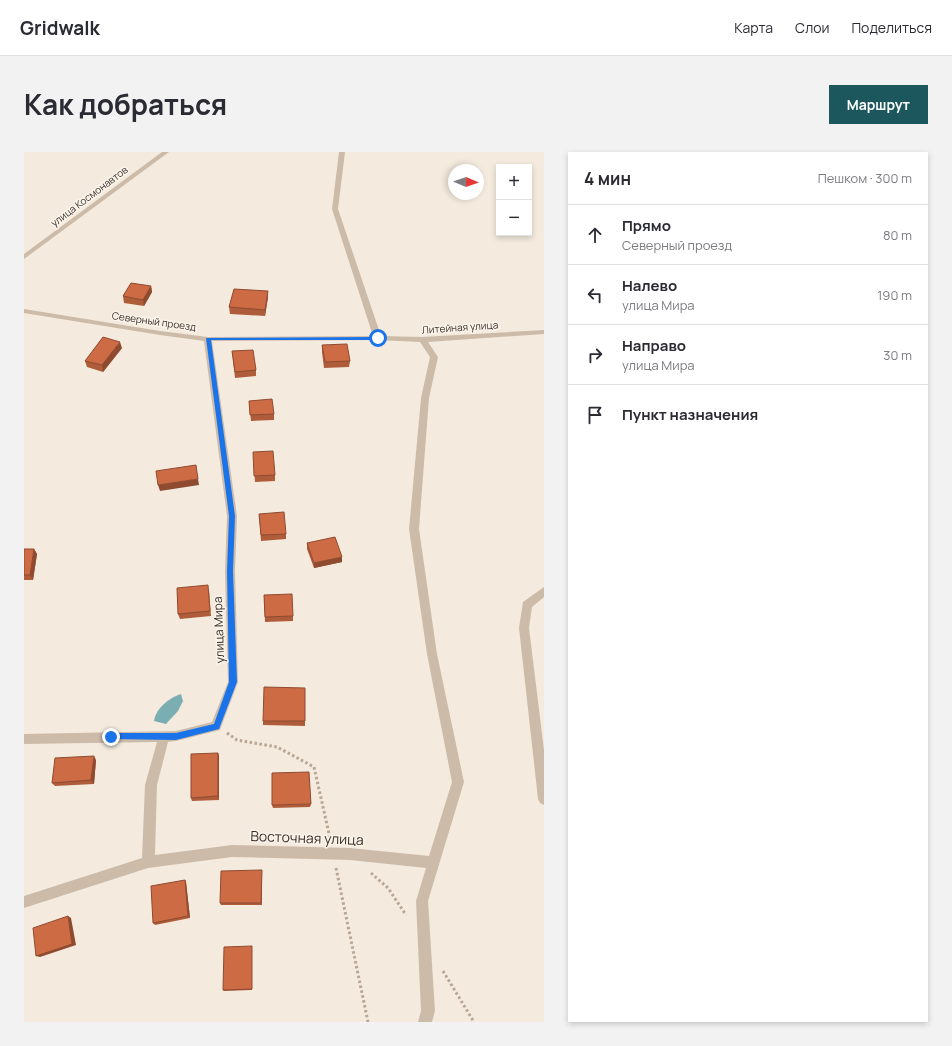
<!DOCTYPE html>
<html lang="ru">
<head>
<meta charset="utf-8">
<style>
	:root { --surface:#fff; --page:#f2f2f3; --text:#2b2b33; --muted:#7c7c81; --line:#e1e1e2; --accent:#1c575e }
	body { margin:0; font-family:Manrope,sans-serif; background:var(--page); color:var(--text) }
	.controls { position:absolute; right:12px; top:12px; display:grid; overflow:hidden; border-radius:0px; box-shadow:0 2px 6px #0003 }
	.controls button { width:36px; height:36px; display:grid; place-items:center; padding:0; border:0; border-bottom:1px solid var(--line); background:var(--surface); color:var(--text); font:20px sans-serif }
	.compass { position:absolute; left:424px; top:12px; width:36px; height:36px; border-radius:50%; background:var(--surface); box-shadow:0 2px 6px #0003; rotate:92deg }
	.stop { position:absolute; width:12px; height:12px; margin:-9px; border:3px solid #1a73e8; border-radius:50%; background:#fff }
	.stop.end { background:#1a73e8; border-color:#fff; box-shadow:0 1px 4px #0008 }
	.list { margin:0; padding:0; list-style:none }
	h2 { display:flex; justify-content:space-between; align-items:center; height:52px; margin:0; padding:0 16px; font-size:17px }
	h2 small { font-size:13px; font-weight:400; color:var(--muted) }
	.list li { display:grid; grid-template-columns:26px 1fr auto; gap:12px; align-items:center; box-sizing:border-box; height:60px; padding:0 16px; border-top:1px solid var(--line) }
	.list b { display:block; font-size:15px; white-space:nowrap }
	.list p { margin:0; font-size:13px; white-space:nowrap; color:var(--muted) }
	.list em { font-size:13px; font-style:normal; color:var(--muted) }
	.icon { flex:none; width:22px; height:22px; fill:none; stroke:currentColor; stroke-width:2; stroke-linecap:round; stroke-linejoin:round }
	.map { position:relative; flex:none; width:520px; height:870px; overflow:hidden; border-radius:0px }
	header { display:flex; align-items:center; gap:24px; box-sizing:border-box; height:56px; padding:0 20px; background:var(--surface); border-bottom:1px solid var(--line) }
	header strong { font-size:19px }
	nav { display:flex; gap:22px; margin-inline-start:auto; font-size:14px }
	.intro { display:flex; align-items:center; justify-content:space-between; box-sizing:border-box; height:96px; padding:0 24px }
	h1 { margin:0; font-size:28px }
	.button { padding:10px 18px; border-radius:0px; background:var(--accent); color:#fff; font-size:14px; font-weight:700 }
	main { display:flex; gap:24px; padding:0 24px }
	aside { flex:1; background:var(--surface); border-radius:0px; box-shadow:0 2px 6px #0003 }
	.map>svg:first-child { display:block }
	.water { fill:#7baeb3 }
	.lines { fill:none; stroke-linecap:round; stroke-linejoin:round }
	.path { stroke:#b9a593; stroke-width:3; stroke-dasharray:2.5 2.5; stroke-linecap:butt }
	.minor { fill:#cdbba9; fill-rule:evenodd }
	.wall { fill:#af5c3a }
	.shaded-wall { fill:#8f4b30 }
	.building { fill:#cc6b44; stroke:#8f4b30 }
	.route { fill:#1a73e8 }
	.labels { text-anchor:middle; stroke-width:3; stroke-linejoin:round; paint-order:stroke }
	.far-street-label { font-size:10px; fill:#3a2f29; stroke:#fbf4eb }
	.street-label { font-size:12px; fill:#3a2f29; stroke:#fbf4eb }
	.near-street-label { font-size:14px; fill:#3a2f29; stroke:#fbf4eb }
</style>
</head>
<body>
<header>
<strong>Gridwalk</strong>
<nav><a>Карта</a><a>Слои</a><a>Поделиться</a></nav>
</header>
<div class="intro"><h1>Как добраться</h1><a class="button">Маршрут</a></div>
<main>
<div class="map">
<svg width="520" height="870" viewBox="0 0 520 870">
	<rect width="100%" height="100%" fill="#f4ebde"/>
	<path class="water" d="M 157,542 L 159,549 L 154,559 L 142,572 L 130,569 C 132,556 145,546 157,542 Z"/>
	<g class="lines">
		<path class="path" d="M 203,581 L 213,588 L 253,595 L 290,615 L 306,686
			M 312,716 L 344,870
			M 347,721 L 364,736 L 382,763
			M 419,819 L 450,870"/>
		<path class="minor" d="M 138,0 L 145,0 L 0,107 L 0,102 Z
			M 315,0 L 321,0 L 314,57 L 357,184 L 398,185 L 520,178 L 520,182 L 404,190 L 414,205 L 405,246 L 395,377 L 413,502 L 440,630 L 404,749 L 411,859 L 408,870 L 394,870 L 397,859 L 392,749 L 402,716 L 326,708 L 208,705 L 124,716 L 0,756 L 0,744 L 118,706 L 121,633 L 133,590 L 0,592 L 0,582 L 152,579 L 188,570 L 204,530 L 201,419 L 203,364 L 180,189 L 136,183 L 0,161 L 0,157 L 136,179 L 184,185 L 349,184 L 308,57 ZM 354,188 L 396,190 L 406,205 L 397,246 L 385,377 L 403,502 L 428,630 L 405,704 L 326,696 L 208,693 L 131,703 L 133,633 L 144,590 L 152,589 L 196,578 L 214,530 L 211,419 L 213,364 L 188,189 Z
			M 520,435 L 520,445 L 508,455 L 505,476 L 520,598 L 520,653 L 516,651 L 514,647 L 495,476 L 499,450 Z"/>
	</g>
	<path class="wall" d="M 127,134 L 128,140 L 120,154 L 100,151 L 99,144 Z
		M 244,145 L 241,164 L 206,162 L 205,155 Z
		M 298,193 L 326,209 L 325,215 L 300,216 L 298,200 Z
		M 98,196 L 79,220 L 63,215 L 61,209 Z
		M 208,199 L 232,218 L 232,224 L 211,226 Z
		M 225,249 L 250,262 L 250,268 L 227,269 Z
		M 229,300 L 251,323 L 251,329 L 231,330 Z
		M 235,362 L 262,382 L 262,387 L 237,389 Z
		M 283,391 L 318,410 L 290,416 L 283,397 Z
		M 0,397 L 10,397 L 13,402 L 9,428 L 0,428 Z
		M 185,438 L 187,464 L 156,467 L 154,462 Z
		M 240,443 L 269,464 L 269,469 L 241,470 Z
		M 239,569 L 281,569 L 281,574 L 239,573 Z
		M 194,601 L 195,605 L 195,648 L 168,649 L 167,646 Z
		M 72,608 L 70,632 L 31,634 L 28,631 Z
		M 287,652 L 286,655 L 249,656 L 248,653 Z
		M 238,718 L 238,753 L 197,753 L 196,751 Z
		M 161,728 L 162,730 L 166,766 L 131,773 L 129,771 Z
		M 228,794 L 228,838 L 200,839 L 199,838 Z"/>
	<path class="shaded-wall" d="M 127,134 L 128,140 L 120,154 L 119,148 Z
		M 244,139 L 244,145 L 241,164 L 241,158 Z
		M 96,190 L 98,196 L 79,220 L 78,213 Z
		M 174,327 L 175,333 L 136,339 L 134,333 Z
		M 10,397 L 13,402 L 9,428 L 6,423 Z
		M 318,405 L 318,410 L 290,416 L 290,411 Z
		M 194,601 L 195,605 L 195,648 L 194,644 Z
		M 70,604 L 72,608 L 70,632 L 67,628 Z
		M 161,728 L 162,730 L 166,766 L 164,764 Z
		M 44,764 L 47,766 L 52,793 L 16,805 L 12,804 Z"/>
	<path class="building" d="M 107,131 L 127,134 L 119,148 L 99,144 Z
		M 210,137 L 244,139 L 241,158 L 205,155 Z
		M 79,185 L 96,190 L 78,213 L 61,209 Z
		M 323,192 L 326,209 L 301,210 L 298,193 Z
		M 229,198 L 232,218 L 211,220 L 208,199 Z
		M 248,247 L 250,262 L 226,263 L 225,249 Z
		M 249,299 L 251,323 L 230,324 L 229,300 Z
		M 172,313 L 174,327 L 134,333 L 132,319 Z
		M 260,360 L 262,382 L 237,383 L 235,362 Z
		M 311,385 L 318,405 L 290,411 L 283,391 Z
		M 0,397 L 10,397 L 6,423 L 0,423 Z
		M 184,433 L 186,459 L 154,462 L 153,436 Z
		M 268,442 L 269,464 L 241,465 L 240,443 Z
		M 240,535 L 281,536 L 281,569 L 239,569 Z
		M 194,601 L 194,644 L 167,646 L 167,602 Z
		M 70,604 L 67,628 L 28,631 L 31,606 Z
		M 285,620 L 287,652 L 248,653 L 248,621 Z
		M 238,718 L 237,751 L 196,751 L 197,719 Z
		M 161,728 L 164,764 L 129,771 L 127,734 Z
		M 44,764 L 48,792 L 12,804 L 9,776 Z
		M 228,794 L 228,837 L 199,838 L 200,795 Z"/>
	<path class="route" d="M 354,185 L 356,186 L 355,188 L 187,188 L 211,364 L 209,419 L 213,530 L 195,577 L 152,588 L 84,587 L 83,585 L 87,581 L 152,581 L 190,572 L 205,530 L 203,419 L 205,364 L 182,186 Z"/>
	<g class="labels">
		<g class="far-street-label">
			<text transform="translate(65 44) rotate(-37)" y="4">улица Космонавтов</text>
			<text transform="translate(130 169) rotate(8)" y="4">Северный проезд</text>
			<text transform="translate(436 175) rotate(-4)" y="4">Литейная улица</text>
		</g>
		<g class="street-label">
			<text transform="translate(195 478) rotate(-92)" y="4">улица Мира</text>
		</g>
		<g class="near-street-label">
			<text transform="translate(283 686) rotate(2)" y="5">Восточная улица</text>
		</g>
	</g>
</svg>
<div class="controls">
<button>+</button>
<button>−</button>
</div>
<svg class="compass" viewBox="-18 -18 36 36"><path d="M0-13l5 13h-10z" fill="#e53935"/><path d="M0 13l5-13h-10z" fill="#7c7c81"/></svg>
<div class="stop" style="left:354px;top:186px"></div>
<div class="stop end" style="left:87px;top:585px"></div>
</div>
<aside>
<h2>4 мин<small>Пешком · 300 m</small></h2>
<ul class="list">
<li><svg class="icon" aria-label="ahead" viewBox="0 0 24 24"><path d="M12 20V5M6 11l6-6 6 6"/></svg><div><b>Прямо</b><p>Северный проезд</p></div><em>80 m</em></li>
<li><svg class="icon" aria-label="left" viewBox="0 0 24 24"><path d="M17 20v-9H6M10 6l-5 5 5 5"/></svg><div><b>Налево</b><p>улица Мира</p></div><em>190 m</em></li>
<li><svg class="icon" aria-label="right" viewBox="0 0 24 24"><path d="M7 20v-9h11M14 6l5 5-5 5"/></svg><div><b>Направо</b><p>улица Мира</p></div><em>30 m</em></li>
<li><svg class="icon" aria-label="arrive" viewBox="0 0 24 24"><path d="M6 21V4h12l-3 4 3 4H6"/></svg><div><b>Пункт назначения</b></div></li>
</ul>
</aside>
</main>
</body>
</html>
